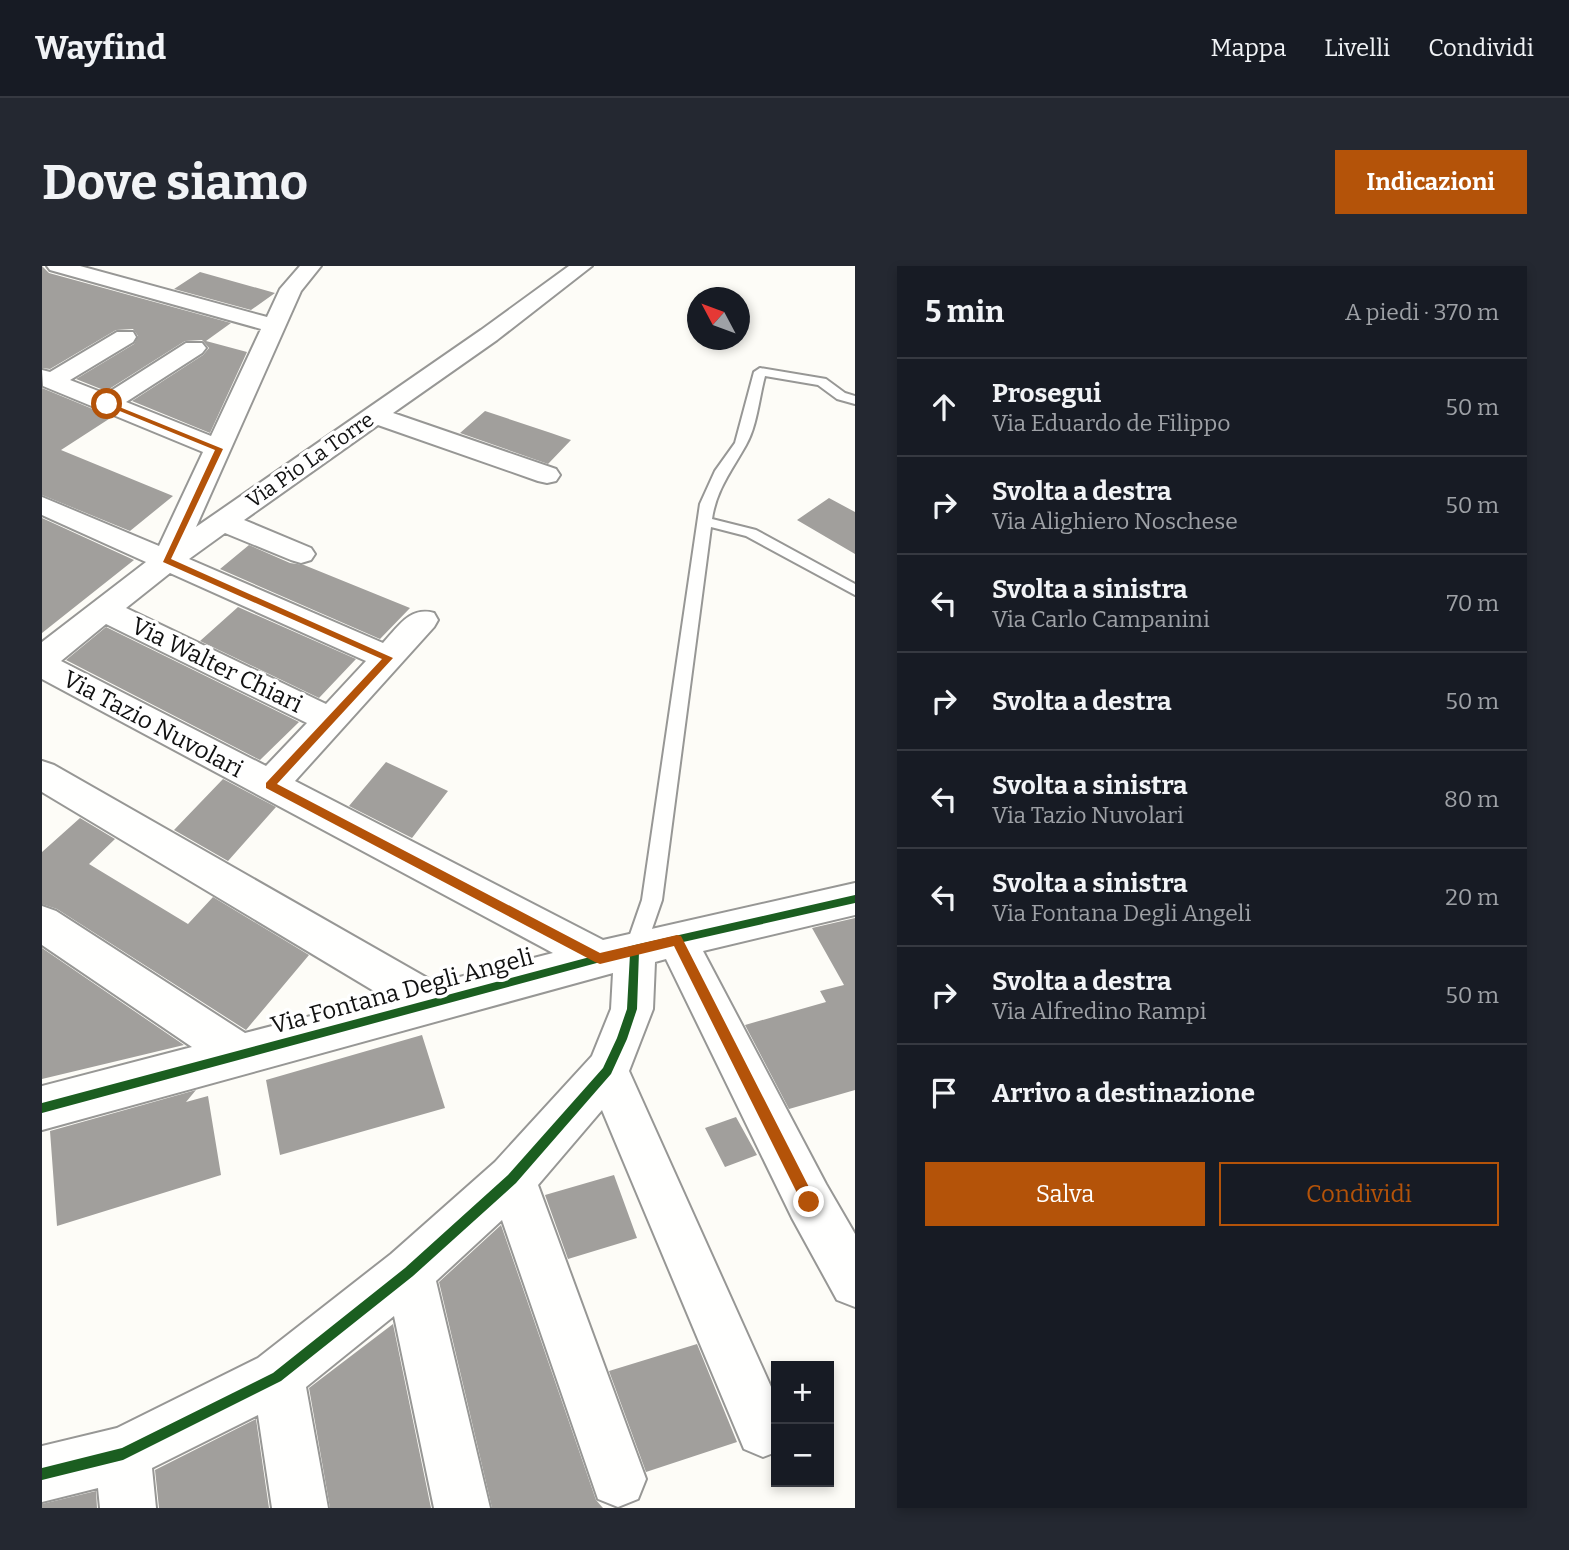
<!DOCTYPE html>
<html lang="it">
<head>
<meta charset="utf-8">
<style>
	:root { --surface:#171b24; --page:#242831; --text:#f1f3f6; --muted:#9ea1a6; --line:#363941; --accent:#b45309 }
	body { margin:0; font-family:Bitter,serif; background:var(--page); color:var(--text) }
	.controls { position:absolute; right:21px; bottom:21px; display:grid; overflow:hidden; border-radius:0px; box-shadow:0 4px 10px #0003 }
	.controls button { width:63px; height:63px; display:grid; place-items:center; padding:0; border:0; border-bottom:2px solid var(--line); background:var(--surface); color:var(--text); font:35px sans-serif }
	.compass { position:absolute; left:645px; top:21px; width:63px; height:63px; border-radius:50%; background:var(--surface); box-shadow:0 4px 10px #0003; rotate:311deg }
	.stop { position:absolute; width:21px; height:21px; margin:-16px; border:5px solid #b45309; border-radius:50%; background:#fff }
	.stop.end { background:#b45309; border-color:#fff; box-shadow:0 2px 7px #0008 }
	.list { margin:0; padding:0; list-style:none }
	h2 { display:flex; justify-content:space-between; align-items:center; height:91px; margin:0; padding:0 28px; font-size:30px }
	h2 small { font-size:23px; font-weight:400; color:var(--muted) }
	.list li { display:grid; grid-template-columns:46px 1fr auto; gap:21px; align-items:center; box-sizing:border-box; height:98px; padding:0 28px; border-top:2px solid var(--line) }
	.list b { display:block; font-size:26px; white-space:nowrap }
	.list p { margin:0; font-size:23px; white-space:nowrap; color:var(--muted) }
	.list em { font-size:23px; font-style:normal; color:var(--muted) }
	.actions { display:flex; gap:14px; padding:21px 28px }
	.actions a { flex:1; padding:16px 0; border:2px solid var(--accent); border-radius:0px; text-align:center; font-size:24px; color:var(--accent) }
	.actions .main { background:var(--accent); color:#fff }
	.icon { flex:none; width:38px; height:38px; fill:none; stroke:currentColor; stroke-width:2; stroke-linecap:round; stroke-linejoin:round }
	.map { position:relative; flex:none; width:813px; height:1242px; overflow:hidden; border-radius:0px }
	header { display:flex; align-items:center; gap:42px; box-sizing:border-box; height:98px; padding:0 35px; background:var(--surface); border-bottom:2px solid var(--line) }
	header strong { font-size:33px }
	nav { display:flex; gap:38px; margin-inline-start:auto; font-size:24px }
	.intro { display:flex; align-items:center; justify-content:space-between; box-sizing:border-box; height:168px; padding:0 42px }
	h1 { margin:0; font-size:49px }
	.button { padding:18px 32px; border-radius:0px; background:var(--accent); color:#fff; font-size:24px; font-weight:700 }
	main { display:flex; gap:42px; padding:0 42px }
	aside { flex:1; background:var(--surface); border-radius:0px; box-shadow:0 4px 10px #0003 }
	.map>svg:first-child { display:block }
	.building { fill:#a19f9c }
	.lines { fill:none; stroke-linecap:round; stroke-linejoin:round }
	.lane-casing { stroke:#979795; stroke-width:4 }
	.street-casing { stroke:#979795; stroke-width:4 }
	.lane { fill:#fffffe; fill-rule:evenodd }
	.street { fill:#fffffe; fill-rule:evenodd }
	.cycleway-casing { stroke:#fff; stroke-width:4 }
	.cycleway { fill:#1b5e20; fill-rule:evenodd }
	.route { fill:#b45309 }
	.labels { text-anchor:middle; stroke-width:7; stroke-linejoin:round; paint-order:stroke }
	.far-street-label { font-size:21px; fill:#111; stroke:#fff }
	.street-label { font-size:24px; fill:#111; stroke:#fff }
</style>
</head>
<body>
<header>
<strong>Wayfind</strong>
<nav><a>Mappa</a><a>Livelli</a><a>Condividi</a></nav>
</header>
<div class="intro"><h1>Dove siamo</h1><a class="button">Indicazioni</a></div>
<main>
<div class="map">
<svg width="813" height="1242" viewBox="0 0 813 1242">
	<rect width="100%" height="100%" fill="#fdfcf7"/>
	<path class="building" d="M 0,0 L 7,7 L 189,57 L 164,75 L 205,86 L 168,167 L 90,135 L 161,89 L 167,82 L 160,74 L 143,75 L 64,125 L 34,113 L 92,78 L 96,70 L 91,63 L 74,64 L 8,103 L 0,102 Z
		M 158,6 L 233,27 L 209,44 L 132,23 Z
		M 0,122 L 70,151 L 19,184 L 131,230 L 88,265 L 0,229 Z
		M 443,145 L 509,167 L 529,174 L 506,198 L 418,167 Z
		M 787,232 L 813,246 L 813,288 L 755,254 Z
		M 0,252 L 92,294 L 0,367 Z
		M 207,279 L 248,297 L 262,299 L 368,342 L 338,373 L 178,303 Z
		M 196,341 L 314,393 L 277,432 L 158,375 Z
		M 64,361 L 257,456 L 218,494 L 24,394 Z
		M 344,496 L 406,525 L 370,572 L 307,540 Z
		M 181,513 L 234,541 L 186,595 L 132,564 Z
		M 38,552 L 73,573 L 47,598 L 146,658 L 171,631 L 267,689 L 204,764 L 15,643 L 0,638 L 0,586 Z
		M 813,652 L 813,824 L 747,843 L 703,759 L 784,736 L 778,725 L 802,719 L 770,662 Z
		M 0,682 L 142,779 L 0,813 Z
		M 380,769 L 403,842 L 238,889 L 224,814 Z
		M 154,824 L 144,836 L 166,830 L 179,909 L 15,960 L 8,865 Z
		M 694,851 L 715,889 L 683,901 L 663,862 Z
		M 572,909 L 595,972 L 526,993 L 503,929 Z
		M 459,959 L 554,1234 L 561,1242 L 450,1242 L 397,1016 Z
		M 351,1058 L 389,1242 L 288,1242 L 267,1122 Z
		M 655,1078 L 695,1176 L 604,1206 L 567,1105 Z
		M 214,1153 L 227,1242 L 117,1242 L 113,1204 Z
		M 54,1225 L 55,1242 L 0,1242 L 0,1238 Z"/>
	<g class="lines">
		<g class="lane-casing">
			<path id="lane" d="M 718,102 L 784,113 L 803,127 L 813,130 L 813,138 L 795,133 L 776,119 L 723,110 C 717,132 715,160 704,179 C 690,204 674,224 670,253 L 714,264 L 813,318 L 813,329 L 704,270 L 669,261 L 620,634 L 603,683 L 600,689 L 593,692 L 586,689 L 583,683 L 600,634 L 658,238 L 673,205 L 693,177 L 712,106 Z"/>
		</g>
		<g class="street-casing">
			<path id="street" d="M 5,0 L 38,0 L 225,51 L 238,23 L 258,0 L 279,0 L 259,25 L 154,261 L 439,64 L 527,0 L 550,0 L 455,74 L 351,147 L 514,203 L 518,209 L 514,215 L 505,217 L 496,215 L 336,159 L 202,254 L 269,282 L 273,288 L 269,294 L 259,297 L 249,294 L 183,267 L 147,293 L 341,377 C 356,361 368,340 392,347 L 396,354 L 392,361 L 253,515 L 561,674 L 813,617 L 813,649 L 661,685 L 784,918 L 813,968 L 813,1041 L 795,1034 L 750,952 L 624,693 L 613,696 L 611,743 L 587,805 L 734,1132 L 734,1186 L 721,1191 L 702,1183 L 560,844 L 496,919 L 604,1213 L 596,1233 L 576,1241 L 556,1233 L 460,954 L 394,1015 L 448,1242 L 392,1242 L 352,1050 L 264,1121 L 286,1242 L 230,1242 L 216,1149 L 110,1202 L 114,1242 L 58,1242 L 56,1222 L 0,1236 L 0,1180 L 75,1162 L 216,1092 L 349,988 L 453,896 L 550,790 L 569,743 L 571,707 L 0,864 L 0,820 L 150,781 L 0,679 L 0,640 L 14,645 L 203,767 L 342,731 L 0,526 L 0,495 L 12,499 L 394,717 L 511,687 L 0,413 L 0,376 L 104,296 L 0,249 L 0,231 L 117,280 L 161,186 L 1,120 L 0,104 L 8,106 L 75,66 L 91,66 L 94,71 L 91,76 L 28,114 L 64,128 L 144,77 L 160,77 L 164,82 L 160,87 L 84,136 L 169,170 L 219,63 L 8,4 ZM 128,307 L 324,395 L 284,438 L 84,342 ZM 64,358 L 265,457 L 224,500 L 19,395 Z"/>
		</g>
		<use href="#lane" class="lane"/>
		<use href="#street" class="street"/>
		<g class="cycleway-casing">
			<path id="cycleway" d="M 813,629 L 813,637 L 597,686 L 595,743 L 585,773 L 569,808 L 474,917 L 371,1010 L 239,1115 L 81,1194 L 0,1214 L 0,1202 L 80,1182 L 231,1107 L 363,1002 L 466,909 L 561,802 L 575,772 L 585,743 L 588,688 L 0,847 L 0,837 L 593,679 Z"/>
		</g>
		<use href="#cycleway" class="cycleway"/>
	</g>
	<path class="route" d="M 65,136 L 181,183 L 129,293 L 351,392 L 235,518 L 558,687 L 635,669 L 639,670 L 772,931 L 772,941 L 762,941 L 632,680 L 558,698 L 553,696 L 224,522 L 224,517 L 340,393 L 121,296 L 173,184 L 63,139 Z"/>
	<g class="labels">
		<g class="far-street-label">
			<text transform="translate(268 194) rotate(-35)" y="7">Via Pio La Torre</text>
		</g>
		<g class="street-label">
			<text transform="translate(175 399) rotate(26)" y="8">Via Walter Chiari</text>
			<text transform="translate(111 458) rotate(28)" y="8">Via Tazio Nuvolari</text>
			<text transform="translate(360 725) rotate(-15)" y="8">Via Fontana Degli Angeli</text>
		</g>
	</g>
</svg>
<div class="controls">
<button>+</button>
<button>−</button>
</div>
<svg class="compass" viewBox="-18 -18 36 36"><path d="M0-13l5 13h-10z" fill="#e53935"/><path d="M0 13l5-13h-10z" fill="#9ea1a6"/></svg>
<div class="stop" style="left:65px;top:138px"></div>
<div class="stop end" style="left:767px;top:936px"></div>
</div>
<aside>
<h2>5 min<small>A piedi · 370 m</small></h2>
<ul class="list">
<li><svg class="icon" aria-label="ahead" viewBox="0 0 24 24"><path d="M12 20V5M6 11l6-6 6 6"/></svg><div><b>Prosegui</b><p>Via Eduardo de Filippo</p></div><em>50 m</em></li>
<li><svg class="icon" aria-label="right" viewBox="0 0 24 24"><path d="M7 20v-9h11M14 6l5 5-5 5"/></svg><div><b>Svolta a destra</b><p>Via Alighiero Noschese</p></div><em>50 m</em></li>
<li><svg class="icon" aria-label="left" viewBox="0 0 24 24"><path d="M17 20v-9H6M10 6l-5 5 5 5"/></svg><div><b>Svolta a sinistra</b><p>Via Carlo Campanini</p></div><em>70 m</em></li>
<li><svg class="icon" aria-label="right" viewBox="0 0 24 24"><path d="M7 20v-9h11M14 6l5 5-5 5"/></svg><div><b>Svolta a destra</b></div><em>50 m</em></li>
<li><svg class="icon" aria-label="left" viewBox="0 0 24 24"><path d="M17 20v-9H6M10 6l-5 5 5 5"/></svg><div><b>Svolta a sinistra</b><p>Via Tazio Nuvolari</p></div><em>80 m</em></li>
<li><svg class="icon" aria-label="left" viewBox="0 0 24 24"><path d="M17 20v-9H6M10 6l-5 5 5 5"/></svg><div><b>Svolta a sinistra</b><p>Via Fontana Degli Angeli</p></div><em>20 m</em></li>
<li><svg class="icon" aria-label="right" viewBox="0 0 24 24"><path d="M7 20v-9h11M14 6l5 5-5 5"/></svg><div><b>Svolta a destra</b><p>Via Alfredino Rampi</p></div><em>50 m</em></li>
<li><svg class="icon" aria-label="arrive" viewBox="0 0 24 24"><path d="M6 21V4h12l-3 4 3 4H6"/></svg><div><b>Arrivo a destinazione</b></div></li>
</ul>
<div class="actions"><a class="main">Salva</a><a>Condividi</a></div>
</aside>
</main>
</body>
</html>
